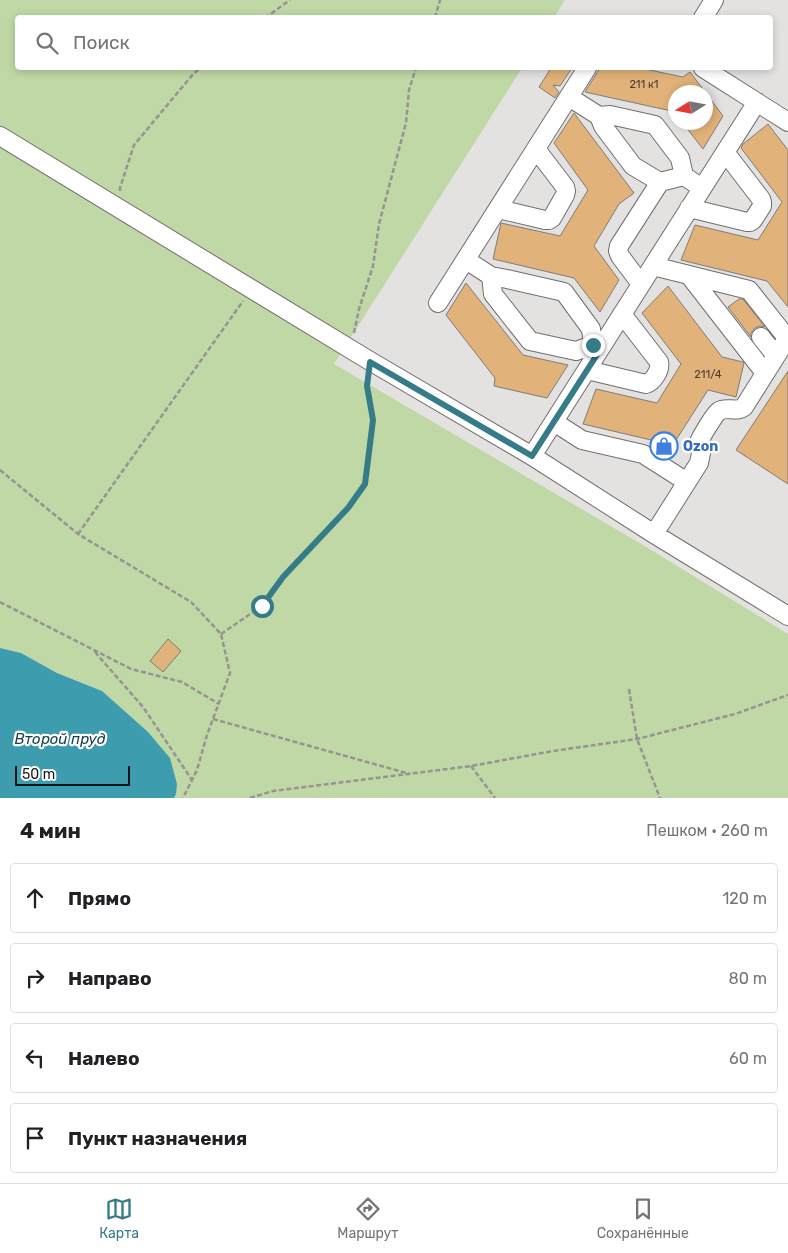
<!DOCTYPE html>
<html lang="ru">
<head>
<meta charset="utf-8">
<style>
	:root { --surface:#fff; --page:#f2f2f2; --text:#202124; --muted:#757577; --line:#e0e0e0; --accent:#367b88 }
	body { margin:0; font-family:Rubik,sans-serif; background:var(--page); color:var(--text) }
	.compass { position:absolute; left:668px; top:85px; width:45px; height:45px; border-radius:50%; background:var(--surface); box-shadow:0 2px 8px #0003; rotate:259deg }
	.scale { position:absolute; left:15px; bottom:12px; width:115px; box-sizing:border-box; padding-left:5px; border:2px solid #161514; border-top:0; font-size:14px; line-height:18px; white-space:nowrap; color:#161514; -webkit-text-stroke:4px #fff; paint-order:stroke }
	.stop { position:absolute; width:15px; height:15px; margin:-11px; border:4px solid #367b88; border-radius:50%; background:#fff }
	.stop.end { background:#367b88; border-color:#fff; box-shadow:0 1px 5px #0008 }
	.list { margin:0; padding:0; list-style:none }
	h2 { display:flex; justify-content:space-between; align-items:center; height:65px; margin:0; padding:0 20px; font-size:21px }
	h2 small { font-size:16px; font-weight:400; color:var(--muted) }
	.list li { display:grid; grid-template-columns:32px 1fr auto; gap:15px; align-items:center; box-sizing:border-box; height:70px; margin:0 10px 10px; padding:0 10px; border:1px solid var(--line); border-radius:5px }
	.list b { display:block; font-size:19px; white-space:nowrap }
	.list em { font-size:16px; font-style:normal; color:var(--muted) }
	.icon { flex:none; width:28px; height:28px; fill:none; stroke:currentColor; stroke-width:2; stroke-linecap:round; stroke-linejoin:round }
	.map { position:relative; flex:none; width:788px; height:798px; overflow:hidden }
	.search { position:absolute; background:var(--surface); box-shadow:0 2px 8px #0003; left:15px; right:15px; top:15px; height:55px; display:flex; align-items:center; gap:12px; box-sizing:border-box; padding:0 18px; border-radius:5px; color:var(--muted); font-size:19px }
	.sheet { height:385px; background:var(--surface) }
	nav { display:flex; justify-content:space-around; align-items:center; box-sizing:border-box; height:70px; border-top:1px solid var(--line); background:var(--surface); font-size:14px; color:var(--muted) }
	nav a { display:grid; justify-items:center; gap:2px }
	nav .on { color:var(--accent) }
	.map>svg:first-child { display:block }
	.green { fill:#bfd8a5 }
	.water { fill:#3e9caf }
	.building { fill:#e1b279; stroke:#7e7c7a }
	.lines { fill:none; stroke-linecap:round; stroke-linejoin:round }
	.minor-casing { stroke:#716f6d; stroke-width:20 }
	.path { stroke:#969493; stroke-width:2.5; stroke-dasharray:5 2.5; stroke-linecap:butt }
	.minor { stroke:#fff; stroke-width:18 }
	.route { stroke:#367b88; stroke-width:6 }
	.labels { text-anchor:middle; stroke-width:4.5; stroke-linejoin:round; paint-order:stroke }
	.number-label { font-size:11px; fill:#493c2d }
	.shop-label { font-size:14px; font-weight:bold; fill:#366cbe; stroke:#fff; text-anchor:start }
	.water-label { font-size:15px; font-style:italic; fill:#17424a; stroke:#fff }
</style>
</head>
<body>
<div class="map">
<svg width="788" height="798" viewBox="0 0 788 798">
	<rect width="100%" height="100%" fill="#e4e2e0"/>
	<path class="green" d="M 0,0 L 565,0 L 554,18 L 18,18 L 18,68 L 522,68 L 334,364 L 643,545 L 788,634 L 788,798 L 174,798 L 176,794 L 122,710 L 102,691 L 57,673 L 21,653 L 0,648 Z"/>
	<path class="water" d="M 0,648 L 21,653 L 57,673 L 102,691 L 148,732 L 170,758 L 177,784 L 176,794 L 174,798 L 0,798 Z"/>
	<path class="building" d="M 551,68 L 572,68 L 560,86 L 553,85 L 559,92 L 555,98 L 539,87 Z
		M 600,68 L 640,68 L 683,77 L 690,72 L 705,92 L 676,92 L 676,112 L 585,92 Z
		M 706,93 L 723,116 L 703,149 L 682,122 L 706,122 Z
		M 574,113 L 634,193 L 619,204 L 594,246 L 619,280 L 600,312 L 574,278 L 493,259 L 501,223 L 560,236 L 588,190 L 554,143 Z
		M 768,124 L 788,150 L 788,307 L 767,281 L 681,260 L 695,225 L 758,240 L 782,202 L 741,148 L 743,144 Z
		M 466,283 L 523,355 L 568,365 L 547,398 L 494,386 L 495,378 L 446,315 Z
		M 668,286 L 722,357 L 743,362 L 744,363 L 736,397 L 708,390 L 669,451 L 651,440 L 583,424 L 596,389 L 657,403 L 681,364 L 642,313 Z
		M 739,299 L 743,299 L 765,327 L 760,326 L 755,328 L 751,333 L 751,337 L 728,307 Z
		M 788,371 L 788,484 L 736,450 Z
		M 168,639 L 181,651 L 163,672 L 150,661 Z"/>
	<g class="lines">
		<g class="minor-casing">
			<path id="minor" d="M 703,18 L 714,0
				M 703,68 L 788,122
				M 569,97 L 599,116 L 610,115 L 655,125 L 680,158 L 684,176
				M 599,116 L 603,126 L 633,166 L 660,182
				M 0,136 L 370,361 L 532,456 L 654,534 L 788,616
				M 689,208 L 747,222 L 750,222 L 753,220 L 762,206 L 762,202 L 761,199 L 725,152
				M 498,209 L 545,220 L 549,220 L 552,218 L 565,195 L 566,191 L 565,187 L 536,149
				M 466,260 L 491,276 L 507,279 L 564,292 L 591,329 L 593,345 L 599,350
				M 653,266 L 749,290 L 787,338
				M 689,275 L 765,373
				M 491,276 L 493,294 L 530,341 L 576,351 L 593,345
				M 641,284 L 620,256 L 618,251 L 619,246 L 660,182 L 684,176 L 702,188
				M 438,303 L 587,68
				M 761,337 L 776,356
				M 587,370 L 646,384 C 653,382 661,370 659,362 L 622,314
				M 554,422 L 582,440 L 643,454 L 687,482
				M 532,456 L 757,102
				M 654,534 L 699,463 L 701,453 L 699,442 C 701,437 715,413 719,411 C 727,406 736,413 744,407 L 788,337"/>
		</g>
		<path class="path" d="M 265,18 L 290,0
			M 435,18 L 440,0
			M 120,191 L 120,188 L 134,145 L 194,73 L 201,68
			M 354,333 L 359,309 L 373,266 L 379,224 L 406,123 L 409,90 L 416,68
			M 0,470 L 78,534 L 191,602 L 221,634 L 230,673 L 207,735 L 197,770 L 183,798
			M 78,534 L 243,301
			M 0,602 L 131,669 L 182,682 L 219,704
			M 221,634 L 262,606 L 283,577 L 317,542 L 347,508 L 365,484 L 373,420 L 367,386 L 368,379
			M 95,652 L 143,707 L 192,780
			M 629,689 L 637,739 L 660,798
			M 213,719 L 410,774
			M 471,766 L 495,798
			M 250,798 L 273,791 L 471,766 L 553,751 L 637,739 L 735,714 L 788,695"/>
		<use href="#minor" class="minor"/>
	</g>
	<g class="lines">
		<path class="route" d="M 262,606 L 283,577 L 348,508 L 365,484 L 373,420 L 367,386 L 370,362 L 532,456 L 600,350 L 593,345"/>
	</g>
	<defs>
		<g id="shop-ring" transform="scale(1.4375)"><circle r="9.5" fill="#fff" stroke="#3f7fe0" stroke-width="1.5"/><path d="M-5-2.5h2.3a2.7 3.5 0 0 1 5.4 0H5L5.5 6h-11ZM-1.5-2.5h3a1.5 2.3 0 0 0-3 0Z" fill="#3f7fe0"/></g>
	</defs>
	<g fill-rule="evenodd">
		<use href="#shop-ring" x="664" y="446"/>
	</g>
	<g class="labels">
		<g class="number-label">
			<text x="644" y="88">211 к1</text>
			<text x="708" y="378">211/4</text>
		</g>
		<g class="shop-label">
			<text x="683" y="451">Ozon</text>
		</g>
		<g class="water-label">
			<text x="60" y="744">Второй пруд</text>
		</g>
	</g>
</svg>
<svg class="compass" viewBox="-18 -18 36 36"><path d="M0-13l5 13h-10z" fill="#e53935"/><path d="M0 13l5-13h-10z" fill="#757577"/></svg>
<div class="scale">50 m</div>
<div class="stop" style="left:262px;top:606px"></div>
<div class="stop end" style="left:593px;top:345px"></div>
<div class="search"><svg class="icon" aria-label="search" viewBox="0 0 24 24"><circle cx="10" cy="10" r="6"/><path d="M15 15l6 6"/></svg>Поиск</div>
</div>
<section class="sheet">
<h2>4 мин<small>Пешком · 260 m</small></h2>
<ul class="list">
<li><svg class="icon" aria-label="ahead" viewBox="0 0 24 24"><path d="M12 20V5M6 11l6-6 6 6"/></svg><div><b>Прямо</b></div><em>120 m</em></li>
<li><svg class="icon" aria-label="right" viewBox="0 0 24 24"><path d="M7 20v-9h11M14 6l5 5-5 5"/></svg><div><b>Направо</b></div><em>80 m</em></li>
<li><svg class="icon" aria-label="left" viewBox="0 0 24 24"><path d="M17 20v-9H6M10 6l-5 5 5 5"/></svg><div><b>Налево</b></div><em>60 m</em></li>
<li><svg class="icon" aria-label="arrive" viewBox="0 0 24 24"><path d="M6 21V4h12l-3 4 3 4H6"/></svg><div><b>Пункт назначения</b></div></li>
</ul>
</section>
<nav>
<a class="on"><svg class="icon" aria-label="map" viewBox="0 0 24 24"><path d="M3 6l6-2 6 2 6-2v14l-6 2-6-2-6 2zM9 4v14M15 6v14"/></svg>Карта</a>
<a><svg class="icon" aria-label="directions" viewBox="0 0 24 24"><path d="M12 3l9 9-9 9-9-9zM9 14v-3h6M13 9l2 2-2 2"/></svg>Маршрут</a>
<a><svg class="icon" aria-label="saved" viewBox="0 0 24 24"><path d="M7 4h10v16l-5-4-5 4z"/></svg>Сохранённые</a>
</nav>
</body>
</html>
